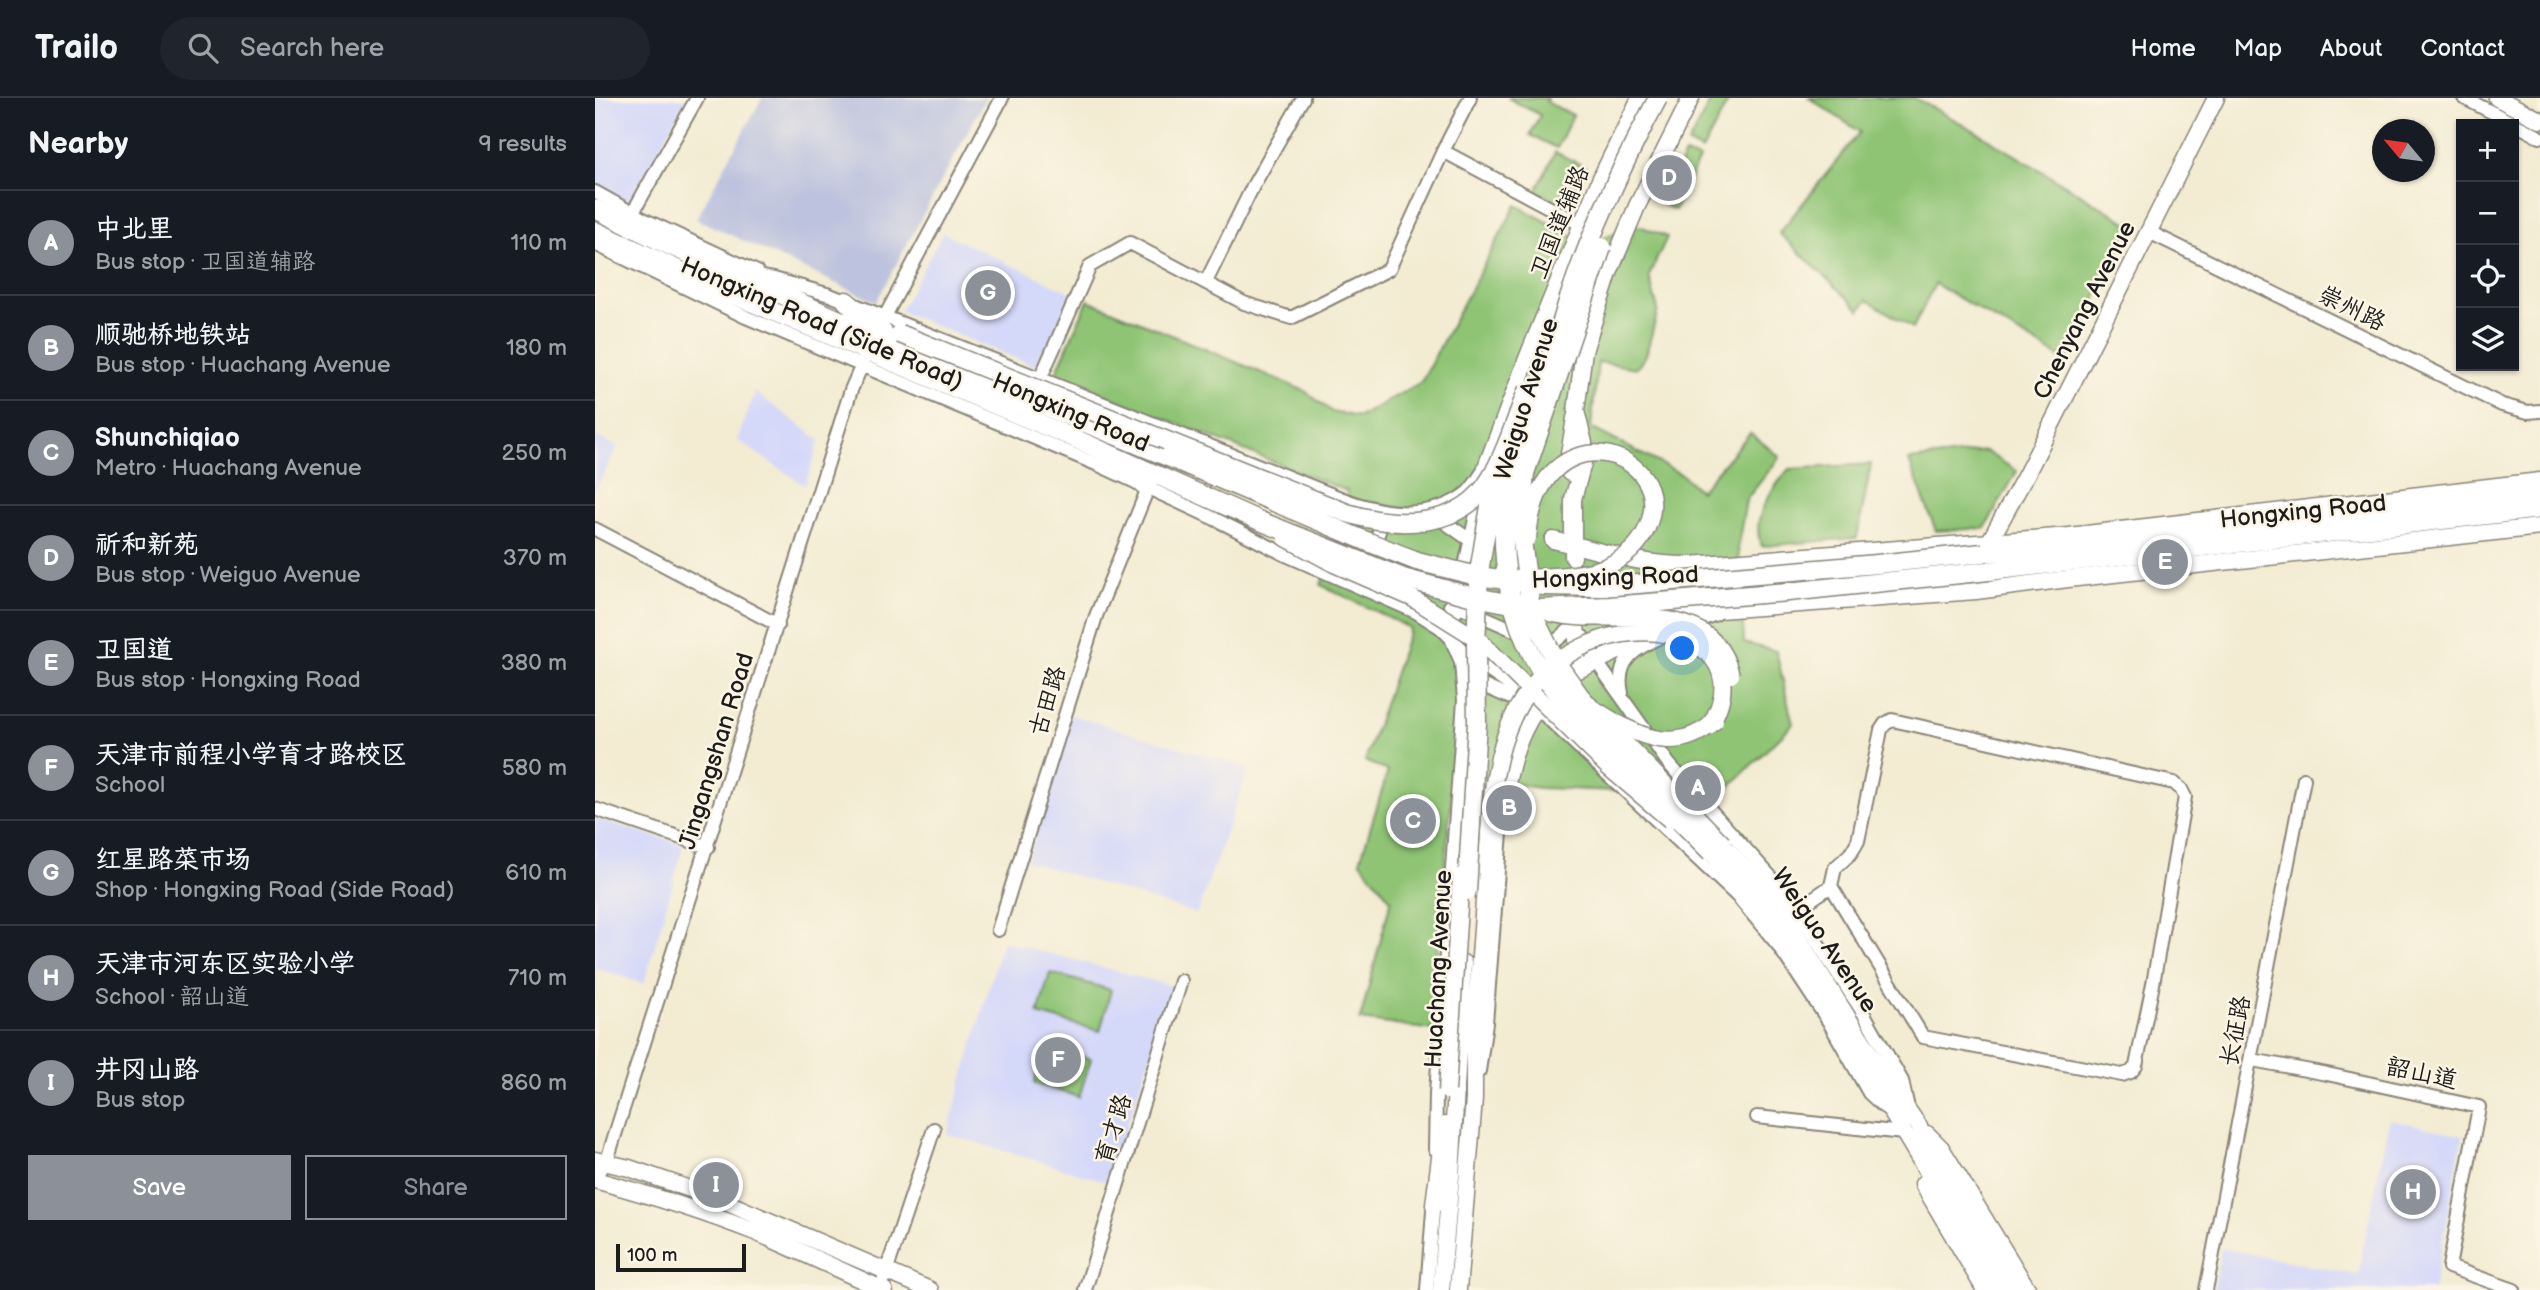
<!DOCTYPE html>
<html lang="en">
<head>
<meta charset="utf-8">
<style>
	:root { --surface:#171b24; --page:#20242c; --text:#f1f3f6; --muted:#9ea1a6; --line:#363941; --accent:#8c9099 }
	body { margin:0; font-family:"Balsamiq Sans","LXGW WenKai TC",sans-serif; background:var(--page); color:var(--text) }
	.controls { position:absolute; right:21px; top:21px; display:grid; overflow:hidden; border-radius:0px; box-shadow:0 2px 5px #0004 }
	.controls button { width:63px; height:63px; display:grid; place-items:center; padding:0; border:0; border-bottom:2px solid var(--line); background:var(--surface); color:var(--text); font:35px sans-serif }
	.compass { position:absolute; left:1777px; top:21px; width:63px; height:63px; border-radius:50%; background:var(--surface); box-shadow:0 2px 5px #0004; rotate:299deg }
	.scale { position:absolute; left:21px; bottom:18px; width:130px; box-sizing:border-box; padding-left:7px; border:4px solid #1c1c1c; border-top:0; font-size:19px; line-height:24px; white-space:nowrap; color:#1c1c1c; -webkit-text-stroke:5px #fcf5e5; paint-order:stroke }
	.you { position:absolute; left:1088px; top:551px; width:24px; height:24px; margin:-18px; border:5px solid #fff; border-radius:50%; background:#1a73e8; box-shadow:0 0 0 10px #1a73e833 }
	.badge { display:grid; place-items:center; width:46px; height:46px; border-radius:50%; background:var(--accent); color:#fff; font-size:23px; font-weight:700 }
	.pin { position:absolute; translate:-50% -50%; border:4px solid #fff; box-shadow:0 2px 7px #0006 }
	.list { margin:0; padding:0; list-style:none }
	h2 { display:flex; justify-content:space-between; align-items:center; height:91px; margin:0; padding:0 28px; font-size:30px }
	h2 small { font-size:23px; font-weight:400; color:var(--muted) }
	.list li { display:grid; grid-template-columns:46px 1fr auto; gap:21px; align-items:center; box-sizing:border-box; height:105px; padding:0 28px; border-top:2px solid var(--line) }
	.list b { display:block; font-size:26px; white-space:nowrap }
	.list p { margin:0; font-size:23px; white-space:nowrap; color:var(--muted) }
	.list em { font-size:23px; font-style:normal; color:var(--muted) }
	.actions { display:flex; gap:14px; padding:21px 28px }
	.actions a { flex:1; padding:16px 0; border:2px solid var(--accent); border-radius:0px; text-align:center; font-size:24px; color:var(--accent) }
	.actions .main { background:var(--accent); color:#fff }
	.icon { flex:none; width:38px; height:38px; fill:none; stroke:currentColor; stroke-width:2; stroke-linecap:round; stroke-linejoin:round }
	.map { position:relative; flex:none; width:1945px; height:1192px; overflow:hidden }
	header { display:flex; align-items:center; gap:42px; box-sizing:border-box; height:98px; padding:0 35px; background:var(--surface); border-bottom:2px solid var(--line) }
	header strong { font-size:33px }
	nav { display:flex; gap:38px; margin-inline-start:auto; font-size:24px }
	.search { width:490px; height:63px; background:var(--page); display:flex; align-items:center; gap:18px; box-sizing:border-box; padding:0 24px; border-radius:38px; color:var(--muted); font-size:26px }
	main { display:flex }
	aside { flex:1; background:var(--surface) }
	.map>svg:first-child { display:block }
	.built { fill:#d4d8f9 }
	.industrial { fill:#bdc3de }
	.green { fill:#8fc475; stroke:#567048; stroke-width:2 }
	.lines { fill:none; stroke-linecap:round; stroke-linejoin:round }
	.minor-casing { stroke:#888478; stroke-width:16 }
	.major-casing { stroke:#888478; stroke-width:19 }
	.highway-casing { stroke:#888478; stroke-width:21 }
	.minor { stroke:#fff; stroke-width:12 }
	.major { stroke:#fff; stroke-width:16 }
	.highway { stroke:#fff; stroke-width:18 }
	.major-bridge-casing { stroke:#888478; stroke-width:19; stroke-linecap:butt }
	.highway-bridge-casing { stroke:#888478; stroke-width:21; stroke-linecap:butt }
	.major-bridge { stroke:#fff; stroke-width:16 }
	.highway-bridge { stroke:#fff; stroke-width:18 }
	.labels { text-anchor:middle; stroke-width:5; stroke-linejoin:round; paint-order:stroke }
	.street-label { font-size:24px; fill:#1c1c1c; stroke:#fcf5e5 }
</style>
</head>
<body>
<header>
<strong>Trailo</strong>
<div class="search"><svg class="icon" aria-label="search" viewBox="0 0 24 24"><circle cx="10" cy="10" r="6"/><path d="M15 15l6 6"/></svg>Search here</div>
<nav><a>Home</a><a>Map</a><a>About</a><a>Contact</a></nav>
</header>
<main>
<aside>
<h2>Nearby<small>9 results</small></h2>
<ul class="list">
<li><span class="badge">A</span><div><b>中北里</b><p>Bus stop · 卫国道辅路</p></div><em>110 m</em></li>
<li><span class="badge">B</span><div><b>顺驰桥地铁站</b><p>Bus stop · Huachang Avenue</p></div><em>180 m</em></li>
<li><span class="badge">C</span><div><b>Shunchiqiao</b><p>Metro · Huachang Avenue</p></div><em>250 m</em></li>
<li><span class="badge">D</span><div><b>祈和新苑</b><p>Bus stop · Weiguo Avenue</p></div><em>370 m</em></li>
<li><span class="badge">E</span><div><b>卫国道</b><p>Bus stop · Hongxing Road</p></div><em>380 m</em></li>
<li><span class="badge">F</span><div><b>天津市前程小学育才路校区</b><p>School</p></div><em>580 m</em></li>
<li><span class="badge">G</span><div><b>红星路菜市场</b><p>Shop · Hongxing Road (Side Road)</p></div><em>610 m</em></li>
<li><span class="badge">H</span><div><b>天津市河东区实验小学</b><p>School · 韶山道</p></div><em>710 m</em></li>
<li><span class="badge">I</span><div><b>井冈山路</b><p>Bus stop</p></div><em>860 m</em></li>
</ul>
<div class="actions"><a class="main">Save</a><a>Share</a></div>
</aside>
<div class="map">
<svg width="1945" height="1192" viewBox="0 0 1945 1192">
	<rect width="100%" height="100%" fill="#fcf5e5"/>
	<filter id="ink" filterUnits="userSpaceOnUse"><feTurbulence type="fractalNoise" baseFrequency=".0143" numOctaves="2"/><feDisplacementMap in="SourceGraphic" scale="14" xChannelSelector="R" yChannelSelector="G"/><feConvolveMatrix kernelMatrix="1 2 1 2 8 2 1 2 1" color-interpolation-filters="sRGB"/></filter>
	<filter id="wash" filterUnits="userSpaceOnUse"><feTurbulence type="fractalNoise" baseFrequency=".00686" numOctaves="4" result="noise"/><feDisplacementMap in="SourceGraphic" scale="28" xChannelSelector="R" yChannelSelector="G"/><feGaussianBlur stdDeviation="1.57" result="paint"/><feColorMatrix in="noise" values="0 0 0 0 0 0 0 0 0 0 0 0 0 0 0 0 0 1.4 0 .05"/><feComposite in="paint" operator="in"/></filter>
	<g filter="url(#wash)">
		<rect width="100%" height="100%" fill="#f3ecd3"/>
		<path class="built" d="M 0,0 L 92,0 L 33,107 L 0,89 Z
			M 348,135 L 477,195 L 444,270 L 305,213 Z
			M 160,294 L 225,342 L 210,388 L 142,342 Z
			M 0,338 L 23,349 L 0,392 Z
			M 475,617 L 654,670 L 602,816 L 432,763 Z
			M 0,720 L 86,746 L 88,749 L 49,886 L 0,870 Z
			M 407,843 L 578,888 L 513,1084 L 352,1036 Z
			M 1794,1021 L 1868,1038 L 1838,1192 L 1619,1192 L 1626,1150 L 1763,1177 Z"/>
		<path class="industrial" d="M 167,0 L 391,0 L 281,204 L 101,121 Z"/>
		<path class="green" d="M 913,0 L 952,0 L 951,4 L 978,17 L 962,50 L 935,37 L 945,17 Z
			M 1117,0 L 1135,0 L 1107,53 L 1093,46 Z
			M 1214,0 L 1320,0 L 1377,31 L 1536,127 L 1471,263 L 1340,186 L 1318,230 L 1272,202 L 1265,212 L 1184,135 L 1265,34 Z
			M 960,54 L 991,69 L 975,111 L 941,93 Z
			M 1090,56 L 1104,61 L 1080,112 L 1066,106 Z
			M 921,107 L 991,145 L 1045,128 L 1072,139 L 1054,178 L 1063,212 L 1051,257 L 1042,270 L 1003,264 L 996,330 L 1086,376 L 1105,393 L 1155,335 L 1185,359 L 1151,402 L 1143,448 L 1149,545 L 1181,553 L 1198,626 L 1118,705 L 1073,654 L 1023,693 L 944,690 L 859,676 L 845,814 L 839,932 L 765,922 L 796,802 L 765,763 L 793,673 L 770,663 L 815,530 L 726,487 L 751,412 L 752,393 L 460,277 L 493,202 L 710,293 L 737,314 L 764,319 L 826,284 Z
			M 1390,353 L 1422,373 L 1390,430 L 1341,433 L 1314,362 Z
			M 1276,366 L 1262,440 L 1167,448 C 1154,421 1177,391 1194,371 Z
			M 455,875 L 516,892 L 505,933 L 443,916 Z
			M 451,948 L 496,961 L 484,999 L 439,985 Z"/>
	</g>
	<g filter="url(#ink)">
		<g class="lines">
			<g class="minor-casing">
				<path id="minor" d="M 1869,0 L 1945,39
					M 848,53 L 875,0
					M 0,94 L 50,122 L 162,174
					M 37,116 L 102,0
					M 1554,134 L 1907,307 L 1933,314 L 1945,313
					M 0,146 L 151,219 L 506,368 L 620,421 L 691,457 L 821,514 L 846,530 L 878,562 L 925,594 L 1143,799 L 1183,847 L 1234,924 L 1274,995 L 1289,1009
					M 152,176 L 179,181 L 235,197 L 748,401 C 788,416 835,424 872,395 C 880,388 885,377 891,369
					M 611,184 L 658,88 L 708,0
					M 280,237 L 407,0
					M 446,279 L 495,168 L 535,145 L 649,205 L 696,220 L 794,171 L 848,53 L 987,127
					M 838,416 L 875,442
					M 0,431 L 183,527
					M 770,472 L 790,417
					M 855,508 L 869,510 L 946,544 L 962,542 L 981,526 L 979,481
					M 988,539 L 1001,563 L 1074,666 L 1175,778 L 1201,812 L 1269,916 L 1307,983 L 1313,1010
					M 877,583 L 934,608
					M 1027,595 C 1024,582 1026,568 1035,558 C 1050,542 1099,524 1121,516
					M 0,711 L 113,749
					M 1201,812 L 1236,788 L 1328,939 L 1527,977 L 1536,974 L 1541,968 L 1558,886 L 1590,699 L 1586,691 L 1579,685 L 1297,622 L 1290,626 L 1286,632 L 1263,743 L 1256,755 L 1240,770 L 1236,788
					M 403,832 L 501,518 L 553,390
					M 1657,962 L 1732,976 L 1884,1009 L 1854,1169 L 1919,1192
					M 884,973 L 891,925 L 908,709
					M 1162,1019 L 1308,1035
					M 840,1051 L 841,995 L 869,602 L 866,564 L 855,538 L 886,393
					M 0,1080 L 14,1056 L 18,1043 L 256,292 L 270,260
					M 289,1180 L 339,1031
					M 490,1192 L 586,883
					M 832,1192 L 839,1100
					M 1611,1192 L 1709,681"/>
			</g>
			<g class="major-casing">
				<path id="major" d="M 1902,0 L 1945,22
					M 891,369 L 933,258 L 1005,82 L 1045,0
					M 975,375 L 974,356 L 980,320
					M 958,442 C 1005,452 1046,468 1095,467 L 1474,438 L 1945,383
					M 1391,450 L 1432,375 L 1621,0
					M 978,459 L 978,401 L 988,365 L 989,345 L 981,313 L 989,253 L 1014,175 L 1042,108 L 1096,0
					M 981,564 L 983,555 L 981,526
					M 973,577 L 1023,553 L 1076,521 L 1097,514 L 1381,493 L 1473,481 L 1945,429
					M 908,709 C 915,660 928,616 967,582
					M 1127,746 L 1160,781 L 1191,821 L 1295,987 L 1324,1028 L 1334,1052 L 1416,1192
					M 1116,754 L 1168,809 L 1208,866 L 1403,1192
					M 1332,1036 L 1346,1050 L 1433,1192
					M 0,1062 L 34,1070 L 121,1100 L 335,1192
					M 0,1082 C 55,1097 107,1113 160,1134 C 203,1152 246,1173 289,1192
					M 1328,1086 L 1390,1192
					M 839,1107 L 849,1027
					M 846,1192 L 856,1078 L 868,865
					M 863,1192 L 879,1001 L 879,942 L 895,719"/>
			</g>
			<g class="highway-casing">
				<path id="highway" d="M 0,111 L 69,145 L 304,248 L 573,359
					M 0,133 L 120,189 L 481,341 L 665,423
					M 251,203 L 288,234
					M 528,370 L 553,390
					M 1388,455 L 1539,442 L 1784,411 L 1945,395
					M 1394,473 L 1945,411"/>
			</g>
			<use href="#minor" class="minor"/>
			<use href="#major" class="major"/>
			<use href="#highway" class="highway"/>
			<g class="major-bridge-casing">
				<path id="major-bridge" d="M 691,440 L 739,466 L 817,500 L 884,542 L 1013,669 L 1075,722
					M 920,481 C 949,478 983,479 1010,469 C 1029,461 1044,448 1052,430 C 1086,352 943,307 933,440
					M 955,515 C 1015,531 1115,493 1136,577
					M 1001,612 C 1040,637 1080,659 1120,623
					M 895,719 C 899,670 909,618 944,580 C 964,558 997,541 1028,536 C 1089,526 1157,560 1114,629
					M 852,993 L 866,778"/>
			</g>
			<g class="highway-bridge-casing">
				<path id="highway-bridge" d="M 1063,0 C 1028,65 996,133 973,203 C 966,227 959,250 951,274 C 934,321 911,370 909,421 C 907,468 916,517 938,559 C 960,601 996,635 1030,668 C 1058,696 1087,725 1116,754
					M 1007,149 L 930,375 L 925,427 L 935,504 L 942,525 L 961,564 L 985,598 L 1007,623 L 1127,746
					M 305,236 L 752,415 C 801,430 866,432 896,380 C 912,353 921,320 933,291
					M 573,359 L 771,443 L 822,463 L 878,477 L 949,488 L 1007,489 L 1282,466 L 1388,455
					M 665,423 L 811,481 L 875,498 L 943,511 L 1015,508 L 1193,494 L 1394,473
					M 872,793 L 882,625 L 881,548 L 884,474 L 895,408 L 902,379"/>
			</g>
			<use href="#major-bridge" class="major-bridge"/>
			<use href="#highway-bridge" class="highway-bridge"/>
		</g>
	</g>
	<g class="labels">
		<g class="street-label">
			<text transform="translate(964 124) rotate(-68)" y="8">卫国道辅路</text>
			<text transform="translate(1757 210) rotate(26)" y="8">崇州路</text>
			<text transform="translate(1489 212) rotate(-63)" y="8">Chenyang Avenue</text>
			<text transform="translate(227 225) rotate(23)" y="8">Hongxing Road (Side Road)</text>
			<text transform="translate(931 301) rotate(-73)" y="8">Weiguo Avenue</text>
			<text transform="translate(476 314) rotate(23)" y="8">Hongxing Road</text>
			<text transform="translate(1708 413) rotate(-6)" y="8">Hongxing Road</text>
			<text transform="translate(1020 479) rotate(-2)" y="8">Hongxing Road</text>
			<text transform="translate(452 603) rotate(-73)" y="8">古田路</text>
			<text transform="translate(121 653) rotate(-73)" y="8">Jingangshan Road</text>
			<text transform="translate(1230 842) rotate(56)" y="8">Weiguo Avenue</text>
			<text transform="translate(843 871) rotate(-87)" y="8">Huachang Avenue</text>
			<text transform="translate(1640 933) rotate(-79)" y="8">长征路</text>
			<text transform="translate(1827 975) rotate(12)" y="8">韶山道</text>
			<text transform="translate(518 1031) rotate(-73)" y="8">育才路</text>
		</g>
	</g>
</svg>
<div class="controls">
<button>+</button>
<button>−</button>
<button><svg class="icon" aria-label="locate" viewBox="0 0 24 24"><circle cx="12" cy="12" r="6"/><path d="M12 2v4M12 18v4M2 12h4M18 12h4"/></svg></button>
<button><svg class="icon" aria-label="layers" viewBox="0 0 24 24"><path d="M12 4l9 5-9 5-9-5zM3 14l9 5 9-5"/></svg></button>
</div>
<svg class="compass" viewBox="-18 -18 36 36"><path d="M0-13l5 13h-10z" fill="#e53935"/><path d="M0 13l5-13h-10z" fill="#9ea1a6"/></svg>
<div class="scale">100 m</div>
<div class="you"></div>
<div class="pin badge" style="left:1103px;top:690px">A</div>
<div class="pin badge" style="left:914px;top:710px">B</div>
<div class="pin badge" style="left:818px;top:723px">C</div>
<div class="pin badge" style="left:1074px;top:80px">D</div>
<div class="pin badge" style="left:1570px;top:464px">E</div>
<div class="pin badge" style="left:463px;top:962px">F</div>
<div class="pin badge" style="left:393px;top:195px">G</div>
<div class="pin badge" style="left:1818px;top:1094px">H</div>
<div class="pin badge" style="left:121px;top:1087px">I</div>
</div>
</main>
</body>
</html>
